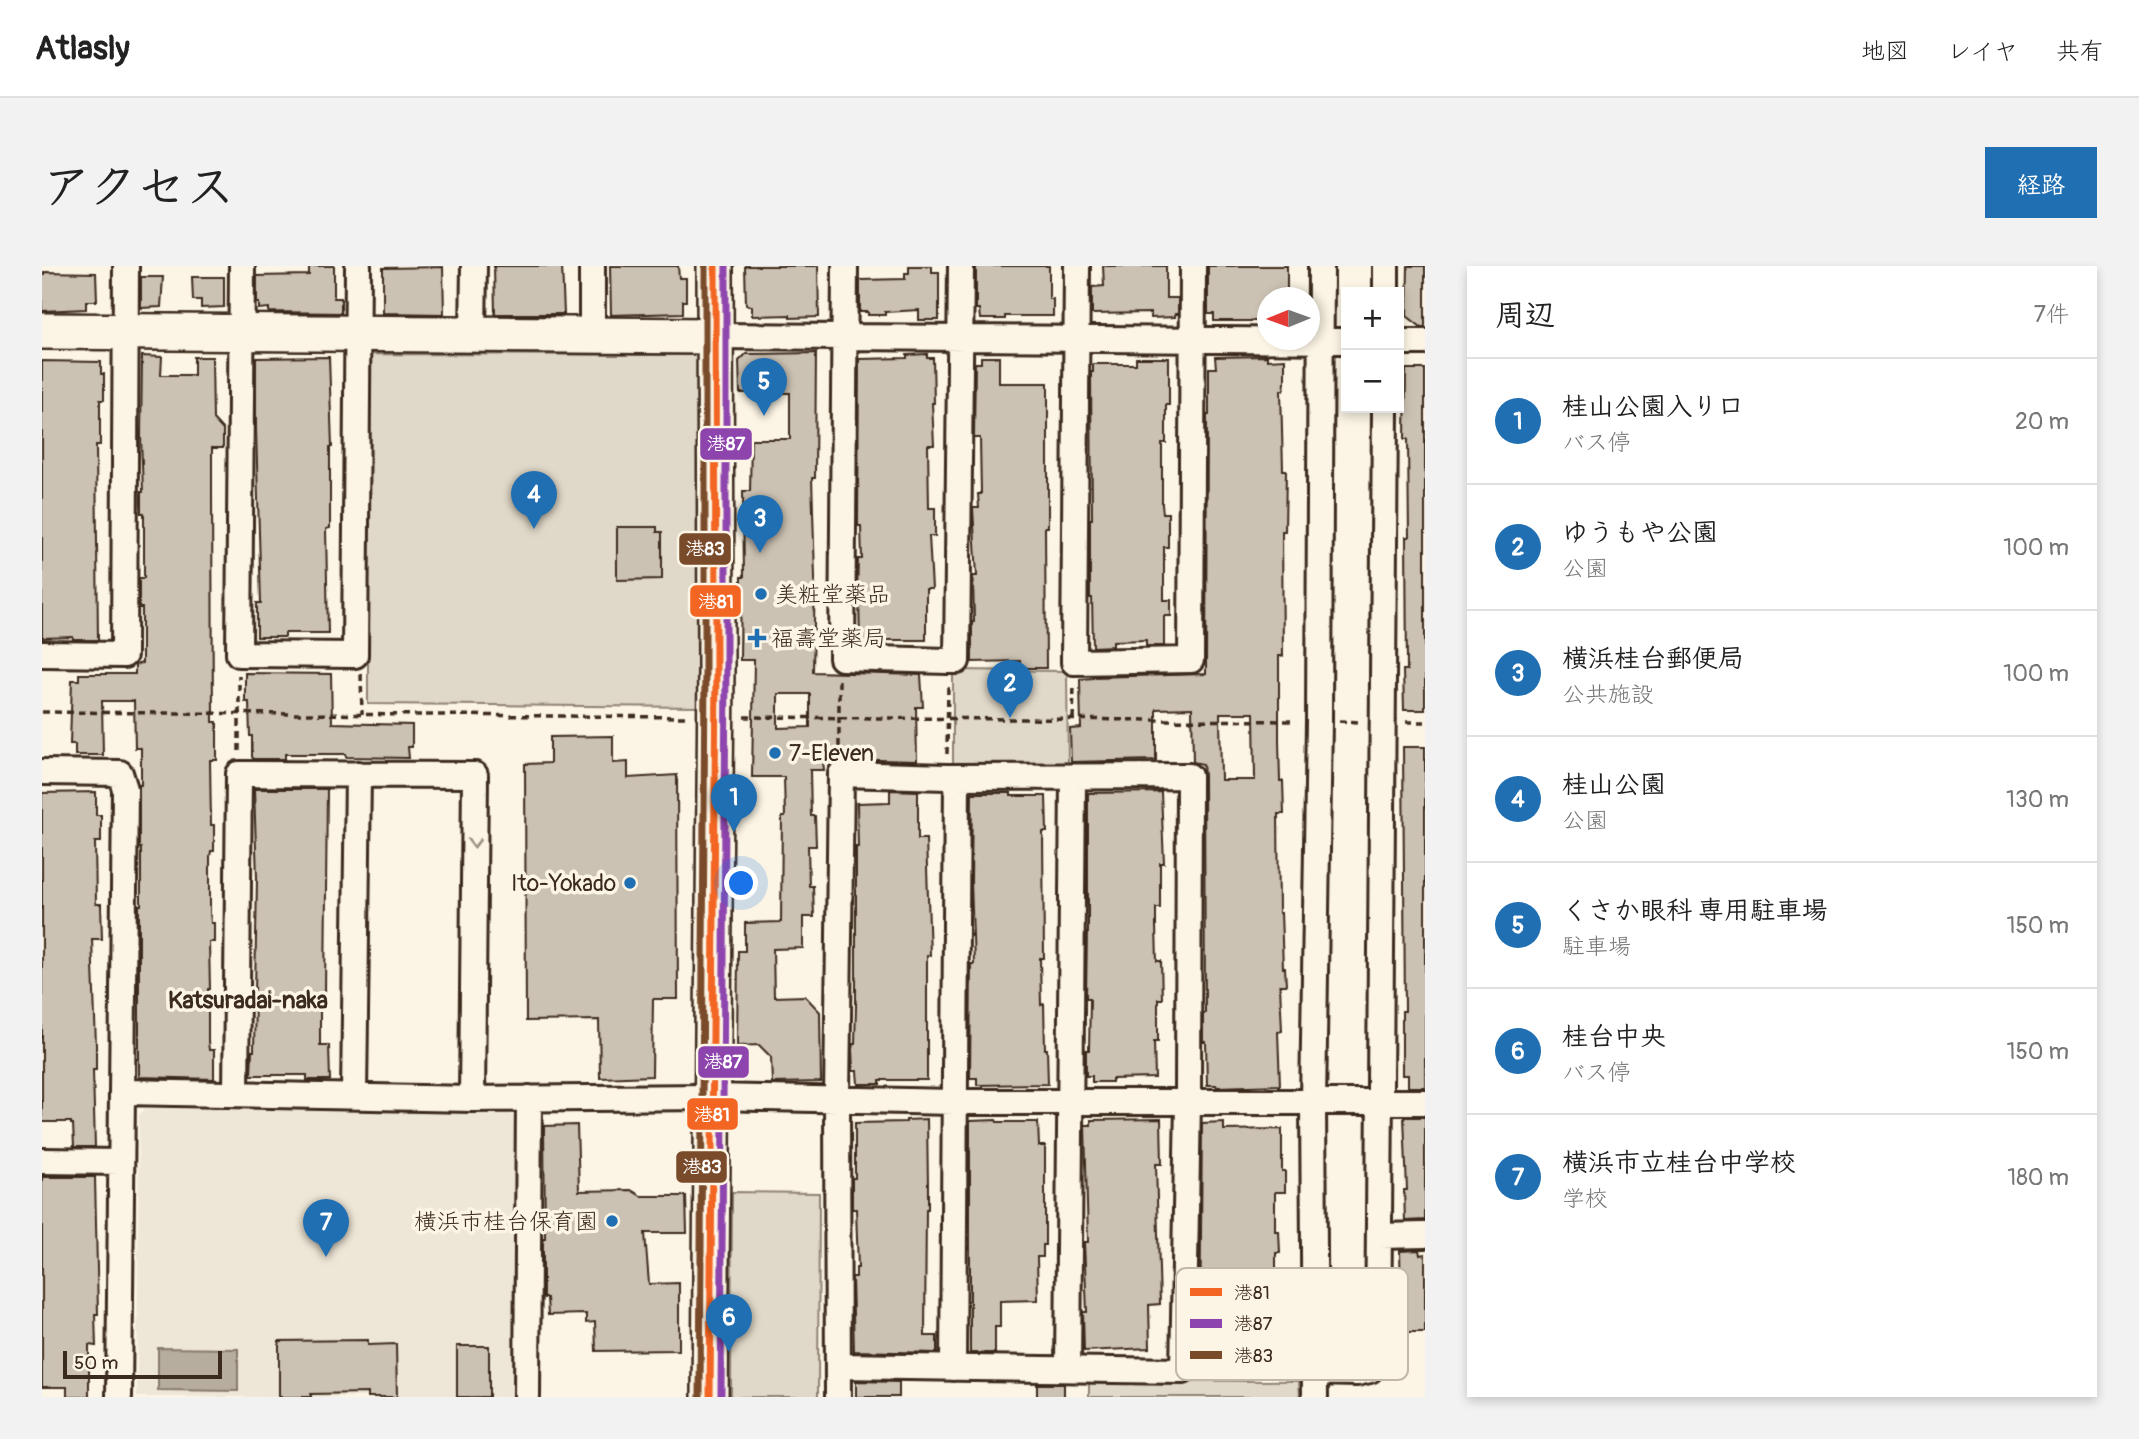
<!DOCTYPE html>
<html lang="ja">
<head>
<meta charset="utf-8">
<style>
	:root { --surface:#fff; --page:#f2f2f2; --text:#222; --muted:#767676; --line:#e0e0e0; --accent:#1f6fb2 }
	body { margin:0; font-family:Pangolin,"Klee One",sans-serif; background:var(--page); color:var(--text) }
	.controls { position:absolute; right:21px; top:21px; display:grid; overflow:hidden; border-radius:0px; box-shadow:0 4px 10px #0003 }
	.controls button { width:63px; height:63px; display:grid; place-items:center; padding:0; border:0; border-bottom:2px solid var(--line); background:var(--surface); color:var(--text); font:35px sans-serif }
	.compass { position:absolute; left:1215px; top:21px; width:63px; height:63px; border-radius:50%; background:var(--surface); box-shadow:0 4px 10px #0003; rotate:269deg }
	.scale { position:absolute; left:21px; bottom:18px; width:159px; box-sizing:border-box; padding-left:7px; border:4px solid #3b2a1e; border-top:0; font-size:19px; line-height:24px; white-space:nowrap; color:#3b2a1e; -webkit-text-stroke:5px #fcf5e5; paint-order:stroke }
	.you { position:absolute; left:700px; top:618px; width:24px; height:24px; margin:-18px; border:5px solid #fff; border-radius:50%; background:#1a73e8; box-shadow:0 0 0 10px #1a73e833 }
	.badge { display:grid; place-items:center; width:46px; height:46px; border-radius:50%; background:var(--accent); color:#fff; font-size:23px; font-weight:700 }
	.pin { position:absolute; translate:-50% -58px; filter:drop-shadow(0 2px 4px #0008) }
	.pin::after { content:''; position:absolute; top:37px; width:24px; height:21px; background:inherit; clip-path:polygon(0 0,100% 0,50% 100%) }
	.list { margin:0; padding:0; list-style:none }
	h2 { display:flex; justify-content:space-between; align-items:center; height:91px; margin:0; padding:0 28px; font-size:30px }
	h2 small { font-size:23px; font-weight:400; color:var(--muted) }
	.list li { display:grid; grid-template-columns:46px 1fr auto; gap:21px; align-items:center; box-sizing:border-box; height:126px; padding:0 28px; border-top:2px solid var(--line) }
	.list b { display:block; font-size:26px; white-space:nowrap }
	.list p { margin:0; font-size:23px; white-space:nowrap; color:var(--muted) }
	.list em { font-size:23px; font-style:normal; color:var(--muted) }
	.map { position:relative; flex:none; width:1383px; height:1131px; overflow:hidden; border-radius:0px }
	header { display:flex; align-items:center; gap:42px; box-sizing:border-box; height:98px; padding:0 35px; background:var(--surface); border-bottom:2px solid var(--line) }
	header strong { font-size:33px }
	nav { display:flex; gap:38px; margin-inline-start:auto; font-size:24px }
	.intro { display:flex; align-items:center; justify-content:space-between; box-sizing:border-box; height:168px; padding:0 42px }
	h1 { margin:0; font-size:49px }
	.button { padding:18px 32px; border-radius:0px; background:var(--accent); color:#fff; font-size:24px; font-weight:700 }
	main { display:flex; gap:42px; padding:0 42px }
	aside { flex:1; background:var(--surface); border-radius:0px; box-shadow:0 4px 10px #0003 }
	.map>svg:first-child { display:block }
	.built { fill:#eee6d6 }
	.green { fill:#e0d8c8; stroke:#8e8173; stroke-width:2 }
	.water { fill:#b7ad9e; stroke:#85796b; stroke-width:2 }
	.building { fill:#ccc2b3; stroke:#3b2a1e; stroke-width:2; fill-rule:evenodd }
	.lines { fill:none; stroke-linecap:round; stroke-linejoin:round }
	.street-casing { stroke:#3b2a1e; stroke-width:30 }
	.secondary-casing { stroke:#3b2a1e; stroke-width:40 }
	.path { stroke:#3b2a1e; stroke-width:3.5; stroke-dasharray:7 5; stroke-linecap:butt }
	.street { stroke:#fcf5e5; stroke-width:24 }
	.secondary { stroke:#fcf5e5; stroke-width:35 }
	.bus-1-casing { stroke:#fcf5e5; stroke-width:12 }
	.bus-2-casing { stroke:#fcf5e5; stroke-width:12 }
	.bus-3-casing { stroke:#fcf5e5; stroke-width:12 }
	.bus-1 { stroke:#f26522; stroke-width:7 }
	.bus-2 { stroke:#8e44ad; stroke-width:7 }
	.bus-3 { stroke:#7a4b2a; stroke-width:7 }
	.oneway { stroke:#9c9082 }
	.poi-dot { fill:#1f6fb2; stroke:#fcf5e5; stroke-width:2.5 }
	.labels { text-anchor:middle; stroke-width:7; stroke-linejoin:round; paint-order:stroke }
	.poi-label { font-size:23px; fill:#3b2a1e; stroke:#fcf5e5; text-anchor:start }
	.neighbourhood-label { font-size:24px; font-weight:bold; fill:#3b2a1e; stroke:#fcf5e5 }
	.key { fill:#fcf5e5; stroke:#c2b8a9; stroke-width:2 }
	.key-label { font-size:19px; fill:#3b2a1e }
	.line-badge { stroke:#fcf5e5; stroke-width:2.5 }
	.badge-label { font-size:19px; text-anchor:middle; font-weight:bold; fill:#fff }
</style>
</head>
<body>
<header>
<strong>Atlasly</strong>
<nav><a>地図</a><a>レイヤ</a><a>共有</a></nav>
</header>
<div class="intro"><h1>アクセス</h1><a class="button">経路</a></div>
<main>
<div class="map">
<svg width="1383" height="1131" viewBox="0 0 1383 1131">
	<rect width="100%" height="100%" fill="#fcf5e5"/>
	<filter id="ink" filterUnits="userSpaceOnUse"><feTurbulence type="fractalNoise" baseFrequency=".0143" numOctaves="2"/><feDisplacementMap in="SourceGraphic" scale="14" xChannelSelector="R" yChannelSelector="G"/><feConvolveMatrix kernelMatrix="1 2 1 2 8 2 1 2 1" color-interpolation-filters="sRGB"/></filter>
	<g filter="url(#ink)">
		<path class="built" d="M 104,842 L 466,846 L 473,852 L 472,1131 L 95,1131 L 97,849 Z"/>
		<path class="green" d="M 326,88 L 657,89 L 658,441 L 326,438 Z
			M 911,404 L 1025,405 L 1026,502 L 911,500 Z
			M 690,926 L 777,927 L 776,1131 L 689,1131 Z
			M 1047,1114 L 1257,1115 L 1258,1131 L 1047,1131 Z"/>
		<path class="water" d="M 116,1082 L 196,1083 L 196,1125 L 116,1124 Z"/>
		<path class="building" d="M 267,0 L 292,0 L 292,32 L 299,32 L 299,47 L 227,46 L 227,42 L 217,43 L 217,37 L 215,37 L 215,10 L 267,9 Z
			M 452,0 L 520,0 L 522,48 L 453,48 Z
			M 568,0 L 636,0 L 637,12 L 644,12 L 644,35 L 641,35 L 641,47 L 569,49 Z
			M 703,0 L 776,0 L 777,51 L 748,52 L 748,49 L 710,50 L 710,40 L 704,39 Z
			M 867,0 L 890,0 L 890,6 L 897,6 L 897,54 L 877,54 L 877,44 L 843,46 L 843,49 L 826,49 L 826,46 L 818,46 L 818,14 L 863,13 L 863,7 L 867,7 Z
			M 934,0 L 1007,0 L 1007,33 L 1011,33 L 1011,50 L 963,50 L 963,53 L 938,53 L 937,43 L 934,43 Z
			M 1061,0 L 1124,0 L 1124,32 L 1136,32 L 1136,48 L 1133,48 L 1133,51 L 1109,52 L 1109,47 L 1050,48 L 1050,21 L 1062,20 Z
			M 1166,0 L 1245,0 L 1245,32 L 1226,32 L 1226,55 L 1172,55 L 1172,48 L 1166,48 Z
			M 1366,0 L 1383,0 L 1383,61 L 1379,61 L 1365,50 Z
			M 401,1 L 402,48 L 341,47 L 341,2 Z
			M 2,6 L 54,7 L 55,35 L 44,35 L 44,43 L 0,45 L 0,10 L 2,9 Z
			M 99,11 L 121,11 L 119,41 L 99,42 Z
			M 150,11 L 182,11 L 182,41 L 159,42 L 159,34 L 151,34 Z
			M 774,87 L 773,212 L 770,212 L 773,311 L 771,406 L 879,409 L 881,441 L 874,441 L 875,495 L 799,493 L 781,495 L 782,504 L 768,504 L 769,550 L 773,550 L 774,580 L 766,580 L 767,620 L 771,620 L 772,651 L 761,651 L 761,682 L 731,683 L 732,731 L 763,730 L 778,746 L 779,816 L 730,817 L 729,791 L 717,779 L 695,780 L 696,685 L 703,685 L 703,657 L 739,656 L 740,551 L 743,551 L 742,511 L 710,511 L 712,394 L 698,394 L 699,311 L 702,311 L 701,225 L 708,225 L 709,173 L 748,173 L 748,127 L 698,127 L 697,95 L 704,88 ZM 736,428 L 768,428 L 768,461 L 736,462 Z
			M 885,88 L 885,92 L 891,92 L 892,137 L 890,137 L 892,179 L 886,179 L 887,242 L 893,242 L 893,270 L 887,270 L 890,323 L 884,323 L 884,374 L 844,374 L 844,378 L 818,378 L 817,328 L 815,328 L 816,293 L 820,293 L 819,260 L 816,260 L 817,93 L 865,92 L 865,89 Z
			M 100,90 L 120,91 L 119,109 L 152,109 L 152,91 L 170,91 L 171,153 L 181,164 L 181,182 L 170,182 L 170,229 L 171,456 L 175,456 L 175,494 L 168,494 L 169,559 L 172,559 L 172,585 L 169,585 L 168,590 L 168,646 L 169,657 L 172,657 L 172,676 L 167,676 L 168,723 L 166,723 L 166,775 L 167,784 L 172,784 L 172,813 L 97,811 L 97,639 L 99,639 L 99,582 L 97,582 L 97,519 L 99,519 L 99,482 L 93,482 L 92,435 L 60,435 L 61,489 L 33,489 L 33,478 L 28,478 L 30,414 L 37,414 L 37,408 L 93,408 L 93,399 L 100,397 L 100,342 L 97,342 L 97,312 L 102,312 L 102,247 L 99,247 L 99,226 L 101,226 L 99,171 Z
			M 1225,90 L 1225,94 L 1243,93 L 1243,116 L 1242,124 L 1239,124 L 1241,204 L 1244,204 L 1243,265 L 1240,265 L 1241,390 L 1237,390 L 1237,475 L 1238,515 L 1241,515 L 1242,548 L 1236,548 L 1237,647 L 1239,647 L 1241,702 L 1243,702 L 1244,719 L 1238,719 L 1240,765 L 1236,766 L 1238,819 L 1175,821 L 1174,819 L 1165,819 L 1164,776 L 1161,776 L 1161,747 L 1163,747 L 1162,510 L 1161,498 L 1151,496 L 1150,442 L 1114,443 L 1114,494 L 1029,496 L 1028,463 L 1039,462 L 1038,413 L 1051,412 L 1051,411 L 1164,408 L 1165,149 L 1167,149 L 1167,102 L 1174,102 L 1173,91 ZM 1178,447 L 1212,447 L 1213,514 L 1179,514 Z
			M 287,91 L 290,181 L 288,181 L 288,262 L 284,263 L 286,367 L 243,367 L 243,371 L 215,371 L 215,337 L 219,337 L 214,162 L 214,92 Z
			M 939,91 L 957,91 L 957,117 L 1006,117 L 1006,261 L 1003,261 L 1004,402 L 978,402 L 978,395 L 930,396 L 930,356 L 932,356 L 931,310 L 935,310 L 931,242 L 937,242 L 936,228 L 939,228 L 938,172 L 932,172 L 933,97 L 939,97 Z
			M 1094,92 L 1127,92 L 1127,139 L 1124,139 L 1124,177 L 1120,177 L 1120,239 L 1121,247 L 1126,247 L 1126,281 L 1122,281 L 1122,334 L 1129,334 L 1129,350 L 1122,350 L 1122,380 L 1104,380 L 1104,374 L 1071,375 L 1071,380 L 1051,381 L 1050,332 L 1048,332 L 1048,253 L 1050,253 L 1049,106 L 1051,106 L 1051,98 L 1094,98 Z
			M 0,95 L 59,96 L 59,108 L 62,108 L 62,134 L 58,134 L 58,179 L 54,179 L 56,374 L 31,374 L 31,371 L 0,372 Z
			M 1364,103 L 1383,103 L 1383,444 L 1362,444 L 1361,404 L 1365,404 L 1364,271 L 1367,271 L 1366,173 L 1363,173 Z
			M 575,261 L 615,261 L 615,266 L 620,266 L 620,313 L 575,314 Z
			M 203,407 L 289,408 L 290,457 L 370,459 L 370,481 L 366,481 L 367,492 L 304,491 L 304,488 L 243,488 L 243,493 L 212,493 L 210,491 L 210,470 L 208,470 L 207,436 L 203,436 Z
			M 571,470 L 571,497 L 586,496 L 586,512 L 635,509 L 636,733 L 611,733 L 610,810 L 558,812 L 557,754 L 484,755 L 483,498 L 508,497 L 508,471 Z
			M 1361,481 L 1383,481 L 1383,821 L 1366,821 L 1366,809 L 1360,809 L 1360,745 L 1363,745 Z
			M 212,523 L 285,523 L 283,728 L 278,728 L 278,779 L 287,779 L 288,814 L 265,814 L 265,809 L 209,809 L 210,785 L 212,785 L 215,612 Z
			M 848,524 L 876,525 L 876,573 L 884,573 L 888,689 L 885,689 L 885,814 L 838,814 L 838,818 L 816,818 L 815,805 L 811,805 L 810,783 L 811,778 L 813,778 L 814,740 L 814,581 L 816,581 L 815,537 L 848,536 Z
			M 54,526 L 54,549 L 59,549 L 59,576 L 53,576 L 54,638 L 59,638 L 60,673 L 50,673 L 54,779 L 54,804 L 51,804 L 53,881 L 32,881 L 31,858 L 29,858 L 29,856 L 0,856 L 0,527 Z
			M 1119,526 L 1122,597 L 1118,597 L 1118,642 L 1114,642 L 1114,660 L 1115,695 L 1119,695 L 1120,733 L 1116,733 L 1116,775 L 1112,775 L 1113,812 L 1070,813 L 1070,816 L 1050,816 L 1050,810 L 1044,810 L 1044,784 L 1047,784 L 1048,732 L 1044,732 L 1045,667 L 1046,667 L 1046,527 Z
			M 930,527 L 969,527 L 969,530 L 1004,530 L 1005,566 L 1001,566 L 1002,692 L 998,692 L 999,739 L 1002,738 L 1003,783 L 1005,783 L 1006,818 L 935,819 L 935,812 L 928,812 L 929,698 L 932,698 L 929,616 Z
			M 1362,851 L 1383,851 L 1383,954 L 1363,955 L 1362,924 L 1365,924 Z
			M 885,853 L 886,920 L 886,943 L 884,943 L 883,1070 L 895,1070 L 895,1087 L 812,1085 L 810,1011 L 814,1011 L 814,1002 L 816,1002 L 814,943 L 810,943 L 810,912 L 813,912 L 813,857 L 864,856 L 864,854 Z
			M 1119,853 L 1120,898 L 1114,898 L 1118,1038 L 1107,1039 L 1108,1082 L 1042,1085 L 1041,1046 L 1045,1046 L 1042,976 L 1046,976 L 1043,859 L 1049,859 L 1049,854 Z
			M 954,854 L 955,856 L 996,856 L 997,880 L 1003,880 L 1003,979 L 1001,979 L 1001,991 L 995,991 L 996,1034 L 958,1035 L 958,1061 L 953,1061 L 953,1087 L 928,1087 L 928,855 Z
			M 1182,856 L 1182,864 L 1240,863 L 1240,905 L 1243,905 L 1243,926 L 1233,926 L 1233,965 L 1237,965 L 1238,987 L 1234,987 L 1234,1071 L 1231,1071 L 1231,1097 L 1207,1097 L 1207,1089 L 1161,1090 L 1161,1079 L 1158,1079 L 1160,857 Z
			M 535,859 L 537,925 L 589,924 L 599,930 L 644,930 L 645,967 L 603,967 L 607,1018 L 637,1017 L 637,1084 L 554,1085 L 553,1056 L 544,1057 L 544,1048 L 506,1049 L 505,1032 L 501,1032 L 501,972 L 503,972 L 502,860 Z
			M 0,911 L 53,911 L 56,1048 L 53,1048 L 54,1080 L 47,1079 L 47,1131 L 25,1131 L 25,1121 L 0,1121 Z
			M 1377,984 L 1378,989 L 1383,988 L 1383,1066 L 1364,1066 L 1363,1023 L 1359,1023 L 1358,985 Z
			M 326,1074 L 326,1079 L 354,1078 L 355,1131 L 326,1131 L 326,1127 L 269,1128 L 269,1131 L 237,1131 L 237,1075 Z
			M 415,1080 L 447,1080 L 447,1131 L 415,1131 Z
			M 814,1115 L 857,1116 L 857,1131 L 814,1131 Z
			M 995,1118 L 1022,1118 L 1022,1131 L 995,1131 Z"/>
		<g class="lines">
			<g class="street-casing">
				<path id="street" d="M 200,0 L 197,388 L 313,389 L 316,0
					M 803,0 L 800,392 L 906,395 L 915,395 L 919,0
					M 1035,0 L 1032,396 L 1149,394 L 1151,0
					M 1344,0 L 1344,26
					M 431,68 L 432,0
					M 550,69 L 550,0
					M 673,70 L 1304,75
					M 1357,76 L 1383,76
					M 0,388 L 82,389 L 84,0
					M 0,506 L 78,507 L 83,523 L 77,1131
					M 81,826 L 430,833 L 670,831 L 912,836 L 1383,836
					M 194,828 L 197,508 L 433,509 L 430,833
					M 312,830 L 316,508
					M 0,895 L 79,896
					M 1338,970 L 1383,969
					M 911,1102 L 915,511
					M 1026,1103 L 1031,512
					M 1273,1106 L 1315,1107 L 1328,1104 L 1336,1091 L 1343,142
					M 485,1131 L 487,832
					M 796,1131 L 795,832 L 799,508 L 905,511 L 1147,510 L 1146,836 L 1141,1105 L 797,1100
					M 1273,1131 L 1271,837 L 1277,455 L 1279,0"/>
			</g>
			<g class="secondary-casing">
				<path id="secondary" d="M 0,65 L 673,70
					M 668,1131 L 674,402 L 673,0"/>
			</g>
			<path class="path" d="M 319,408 L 320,448
				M 797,414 L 797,487
				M 0,446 L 645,451
				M 702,451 L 1254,455
				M 1031,453 L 1032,419
				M 1297,455 L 1317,456
				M 1364,456 L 1383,456
				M 197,485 L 197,409
				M 905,488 L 906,418
				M 1163,1105 L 1249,1106"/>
			<use href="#street" class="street"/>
			<use href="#secondary" class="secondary"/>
			<g class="bus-1-casing">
				<path id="bus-1" d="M 668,1131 L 674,402 L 673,0"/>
			</g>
			<g class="bus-2-casing">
				<path id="bus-2" d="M 679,1131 L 684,402 L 684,0"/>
			</g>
			<g class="bus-3-casing">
				<path id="bus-3" d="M 658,1131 L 663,402 L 663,0"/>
			</g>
			<use href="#bus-1" class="bus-1"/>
			<use href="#bus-2" class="bus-2"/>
			<use href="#bus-3" class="bus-3"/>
		</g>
		<defs><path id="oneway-chevron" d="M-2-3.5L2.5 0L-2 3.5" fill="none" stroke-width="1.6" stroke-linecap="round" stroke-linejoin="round" transform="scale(1.75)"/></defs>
		<use class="oneway" href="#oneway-chevron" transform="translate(432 577) rotate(90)"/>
	</g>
	<g class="poi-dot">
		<circle cx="719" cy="328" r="7"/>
		<path d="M711.5 361.5h7v7h7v7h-7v7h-7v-7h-7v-7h7z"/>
		<circle cx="733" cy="487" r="7"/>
		<circle cx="588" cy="617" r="7"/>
		<circle cx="570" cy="955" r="7"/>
	</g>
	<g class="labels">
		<g class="poi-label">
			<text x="733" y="336">美粧堂薬品</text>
			<text x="729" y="380">福壽堂薬局</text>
			<text x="747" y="495">7-Eleven</text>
			<text x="574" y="625" text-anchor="end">Ito-Yokado</text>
			<text x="556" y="963" text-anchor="end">横浜市桂台保育園</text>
		</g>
		<g class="neighbourhood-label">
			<text x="206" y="742">Katsuradai-naka</text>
		</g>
	</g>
	<rect x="1134" y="1002" width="232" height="112" rx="10" class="key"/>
	<rect x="1148" y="1022" width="32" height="8" fill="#f26522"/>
	<rect x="1148" y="1053" width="32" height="9" fill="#8e44ad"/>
	<rect x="1148" y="1085" width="32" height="8" fill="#7a4b2a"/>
	<g class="key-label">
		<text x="1192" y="1033">港81</text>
		<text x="1192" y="1064">港87</text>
		<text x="1192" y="1096">港83</text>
	</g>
	<g class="line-badge">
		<rect x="657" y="161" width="54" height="34" rx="7" fill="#8e44ad"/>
		<rect x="636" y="266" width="54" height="34" rx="7" fill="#7a4b2a"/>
		<rect x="647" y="318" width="53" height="34" rx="7" fill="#f26522"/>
		<rect x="655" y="779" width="53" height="34" rx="7" fill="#8e44ad"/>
		<rect x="644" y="831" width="53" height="34" rx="7" fill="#f26522"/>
		<rect x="633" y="884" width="53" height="34" rx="7" fill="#7a4b2a"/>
	</g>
	<g class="badge-label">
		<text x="684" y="184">港87</text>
		<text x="663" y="289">港83</text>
		<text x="674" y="342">港81</text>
		<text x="681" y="802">港87</text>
		<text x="670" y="855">港81</text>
		<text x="660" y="907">港83</text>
	</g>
</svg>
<div class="controls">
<button>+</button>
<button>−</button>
</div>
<svg class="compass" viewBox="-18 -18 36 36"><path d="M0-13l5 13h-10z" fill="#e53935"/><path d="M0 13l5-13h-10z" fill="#767676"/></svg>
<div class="scale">50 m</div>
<div class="you"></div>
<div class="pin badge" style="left:692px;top:566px">1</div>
<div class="pin badge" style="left:968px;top:452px">2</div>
<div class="pin badge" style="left:718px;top:287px">3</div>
<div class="pin badge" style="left:492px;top:263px">4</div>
<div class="pin badge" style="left:722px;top:150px">5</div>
<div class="pin badge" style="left:687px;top:1086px">6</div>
<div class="pin badge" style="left:284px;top:991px">7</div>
</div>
<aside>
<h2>周辺<small>7件</small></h2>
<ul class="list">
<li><span class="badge">1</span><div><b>桂山公園入り口</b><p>バス停</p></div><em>20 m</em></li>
<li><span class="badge">2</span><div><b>ゆうもや公園</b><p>公園</p></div><em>100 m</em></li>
<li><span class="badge">3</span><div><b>横浜桂台郵便局</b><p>公共施設</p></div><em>100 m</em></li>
<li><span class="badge">4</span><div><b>桂山公園</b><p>公園</p></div><em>130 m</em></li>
<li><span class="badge">5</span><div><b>くさか眼科 専用駐車場</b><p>駐車場</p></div><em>150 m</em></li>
<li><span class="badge">6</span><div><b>桂台中央</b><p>バス停</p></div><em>150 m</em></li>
<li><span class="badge">7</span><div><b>横浜市立桂台中学校</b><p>学校</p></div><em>180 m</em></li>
</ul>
</aside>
</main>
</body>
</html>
